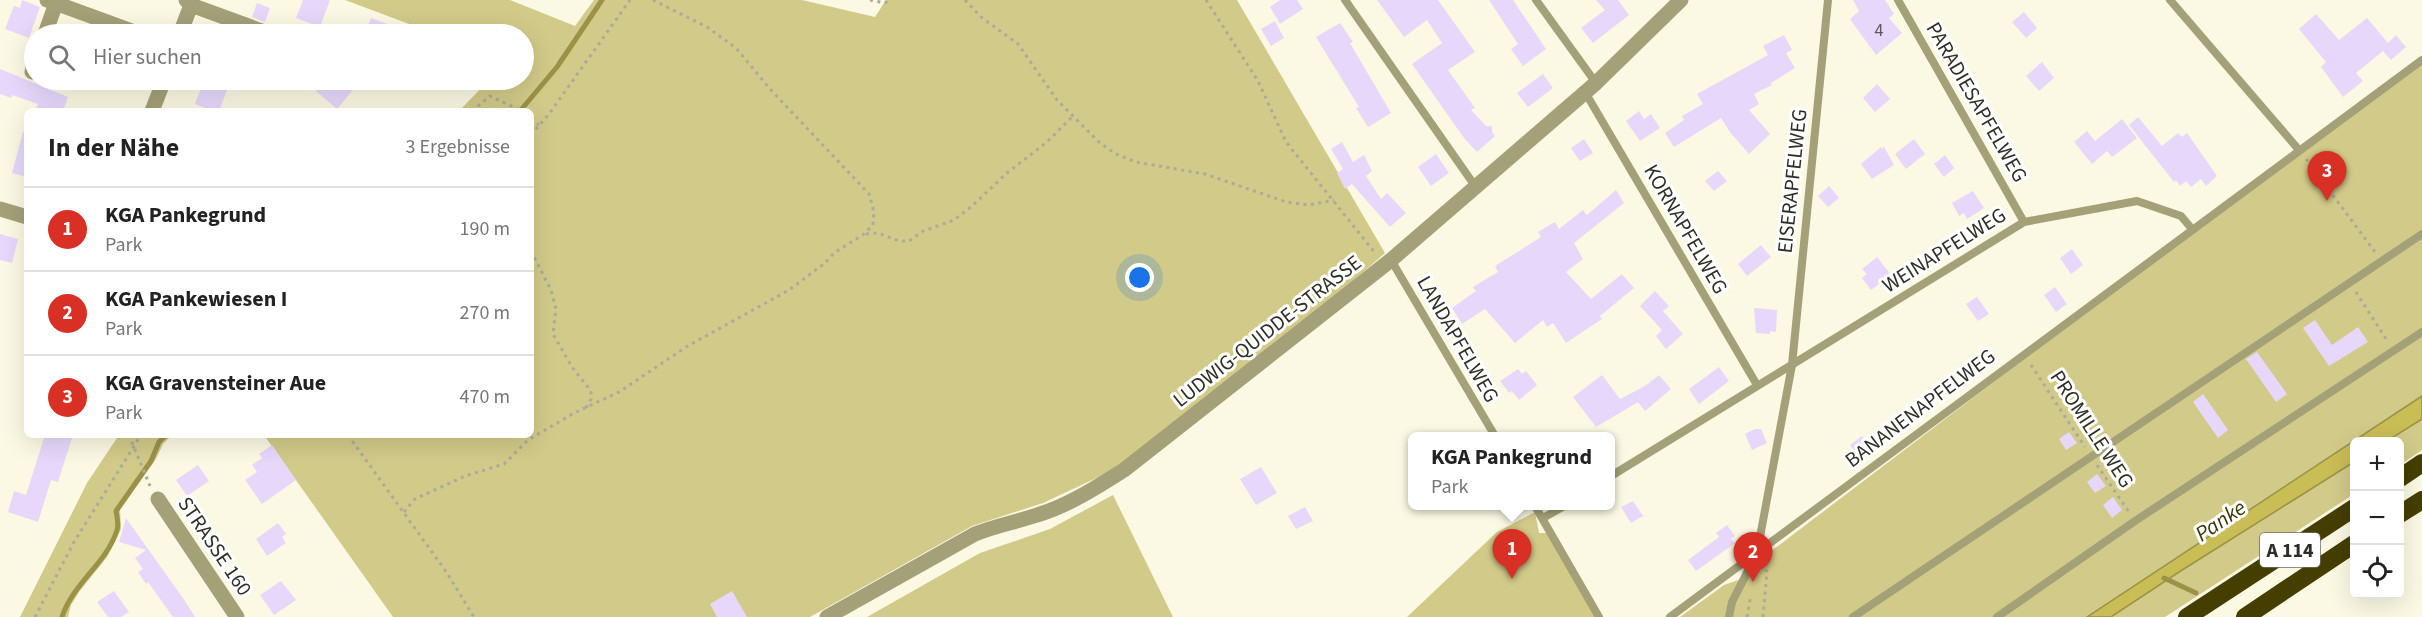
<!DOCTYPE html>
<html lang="de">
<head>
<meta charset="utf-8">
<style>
	:root { --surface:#fff; --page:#f2f2f2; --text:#222; --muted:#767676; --line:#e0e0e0; --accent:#d93025 }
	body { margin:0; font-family:"Source Sans 3",sans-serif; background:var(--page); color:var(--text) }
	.controls { position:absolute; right:18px; bottom:18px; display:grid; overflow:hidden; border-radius:9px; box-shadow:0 6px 24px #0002 }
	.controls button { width:54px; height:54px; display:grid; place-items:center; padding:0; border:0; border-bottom:2px solid var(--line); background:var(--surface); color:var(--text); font:30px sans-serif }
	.you { position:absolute; left:1140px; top:278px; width:21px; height:21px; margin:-15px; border:4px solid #fff; border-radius:50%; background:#1a73e8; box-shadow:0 0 0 9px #1a73e833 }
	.badge { display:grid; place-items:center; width:39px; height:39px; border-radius:50%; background:var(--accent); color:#fff; font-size:20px; font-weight:700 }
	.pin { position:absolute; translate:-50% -50px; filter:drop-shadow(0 2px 3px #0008) }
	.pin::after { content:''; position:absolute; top:32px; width:21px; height:18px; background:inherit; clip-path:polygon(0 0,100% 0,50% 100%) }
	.popup { position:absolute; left:1408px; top:432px; width:207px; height:78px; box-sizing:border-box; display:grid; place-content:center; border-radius:9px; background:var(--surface); filter:drop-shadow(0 2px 4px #0005); font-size:20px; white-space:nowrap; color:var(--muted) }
	.popup b { font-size:22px; color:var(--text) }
	.popup::after { content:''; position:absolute; left:50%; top:100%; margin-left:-12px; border:12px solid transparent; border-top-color:var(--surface) }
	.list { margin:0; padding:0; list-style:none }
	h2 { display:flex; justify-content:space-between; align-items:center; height:78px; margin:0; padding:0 24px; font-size:26px }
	h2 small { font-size:20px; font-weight:400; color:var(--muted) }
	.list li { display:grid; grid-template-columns:39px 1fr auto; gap:18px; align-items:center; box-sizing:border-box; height:84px; padding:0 24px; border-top:2px solid var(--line) }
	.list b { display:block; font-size:22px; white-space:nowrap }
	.list p { margin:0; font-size:20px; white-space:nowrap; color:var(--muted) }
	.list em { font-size:20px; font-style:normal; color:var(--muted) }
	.icon { flex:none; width:33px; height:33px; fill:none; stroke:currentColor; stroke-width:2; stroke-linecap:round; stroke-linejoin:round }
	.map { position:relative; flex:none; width:2422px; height:617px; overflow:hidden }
	.search { position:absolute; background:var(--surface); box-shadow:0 6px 24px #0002; left:24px; top:24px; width:510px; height:66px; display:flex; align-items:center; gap:15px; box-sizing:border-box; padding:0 21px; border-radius:33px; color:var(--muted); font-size:22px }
	.panel { position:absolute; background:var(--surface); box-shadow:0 6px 24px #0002; left:24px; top:108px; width:510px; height:330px; border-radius:9px }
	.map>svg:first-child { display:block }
	.green { fill:#d2ca89 }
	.water { fill:#c9bd56; stroke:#9b9248; stroke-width:1.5 }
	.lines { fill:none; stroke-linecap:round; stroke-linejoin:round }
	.stream { stroke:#9b9248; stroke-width:5 }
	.building { fill:#e7d8fb }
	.path { stroke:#acaa9a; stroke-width:3; stroke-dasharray:3 4.5; stroke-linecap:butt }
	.service { stroke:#a4a077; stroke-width:8 }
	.minor { stroke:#a4a077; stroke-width:15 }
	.motorway { stroke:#443e00; stroke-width:18 }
	.labels { text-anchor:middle; stroke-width:6; stroke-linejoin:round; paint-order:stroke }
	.number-label { font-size:18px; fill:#5d585b }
	.shield { fill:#fff; stroke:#6d6d67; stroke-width:1.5 }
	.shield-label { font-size:20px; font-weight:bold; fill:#2f2e26 }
	.street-label { font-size:21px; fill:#2f2e26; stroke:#fff }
	.water-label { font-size:22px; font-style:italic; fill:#3a3507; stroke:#fff }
</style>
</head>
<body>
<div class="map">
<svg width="2422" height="617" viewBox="0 0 2422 617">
	<rect width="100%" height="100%" fill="#fbf8e3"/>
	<path class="green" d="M 345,0 L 510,0 L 575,26 L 594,0 L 802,0 L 875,17 L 886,0 L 1237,0 L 1385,253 L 1327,304 L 1122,466 L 1043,503 L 972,526 L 810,617 L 393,617 L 264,435 L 531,435 L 531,111 L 459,111 L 489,80 L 524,80 L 524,34 L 436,34 Z
		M 2422,57 L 2422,396 L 2087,617 L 1680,617 L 1724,585 L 1741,579 L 1770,552 Z
		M 2422,419 L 2422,450 L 2400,465 L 2400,442 L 2387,442 Z
		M 119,435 L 172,435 L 163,444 L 156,459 L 120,510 L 121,529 L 107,557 L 79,592 L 71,605 L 68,617 L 20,617 L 87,483 Z
		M 2354,462 L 2354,494 L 2165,617 L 2111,617 L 2179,572 Z
		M 1113,495 L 1173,617 L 867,617 L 980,553 L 1050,529 Z
		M 1535,512 L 1539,533 L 1548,533 L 1598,617 L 1407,617 L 1497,532 Z"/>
	<path class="water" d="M 2422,396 L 2422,419 L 2387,441 L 2354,442 L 2354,462 L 2179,572 L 2111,617 L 2087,617 Z"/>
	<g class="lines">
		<path class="stream" d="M 520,111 L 557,67 L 602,0
			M 2164,578 L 2196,593
			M 62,617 C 73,583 107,563 117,530 C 119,524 117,517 116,511 L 151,461 L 159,442 L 166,435"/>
	</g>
	<path class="building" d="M 22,0 L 40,7 L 29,38 L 5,29 L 14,6 L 20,8 Z
		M 303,0 L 330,0 L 320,27 L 296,18 Z
		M 1280,0 L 1297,0 L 1303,9 L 1280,24 L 1270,7 Z
		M 1377,0 L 1438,0 L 1475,52 L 1448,70 L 1475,108 L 1471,110 L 1486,126 L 1492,126 L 1492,132 L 1495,136 L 1477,152 L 1464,138 L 1412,64 L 1442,43 L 1427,20 L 1404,37 Z
		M 1489,0 L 1513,0 L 1546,49 L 1523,66 L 1511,49 L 1518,44 Z
		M 1596,0 L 1618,0 L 1629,15 L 1593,43 L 1581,28 L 1605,10 Z
		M 1853,0 L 1885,0 L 1894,14 L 1889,18 L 1902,33 L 1876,55 L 1850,19 L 1859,11 Z
		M 257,3 L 270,8 L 265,22 L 252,17 Z
		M 2024,12 L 2037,28 L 2026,38 L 2012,22 Z
		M 2316,14 L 2339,40 L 2367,18 L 2388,43 L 2396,35 L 2406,47 L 2391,60 L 2383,51 L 2356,73 L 2363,81 L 2343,97 L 2321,67 L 2326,62 L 2299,29 Z
		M 371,18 L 412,33 L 412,34 L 365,34 Z
		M 1275,21 L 1284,38 L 1271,46 L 1261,29 Z
		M 1340,23 L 1353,42 L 1350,43 L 1391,113 L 1368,127 L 1356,108 L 1359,107 L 1316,37 Z
		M 1784,35 L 1792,50 L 1786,53 L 1795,68 L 1771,83 L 1772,85 L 1754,94 L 1759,104 L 1749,110 L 1770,134 L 1749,154 L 1730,132 L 1721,118 L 1674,147 L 1665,133 L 1684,120 L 1682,116 L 1703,104 L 1697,94 L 1768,55 L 1763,46 Z
		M 2042,62 L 2054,78 L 2039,91 L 2026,76 Z
		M 0,69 L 68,97 L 63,111 L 35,111 L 38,104 L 12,95 L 11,98 L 0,94 Z
		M 1543,74 L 1553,88 L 1528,107 L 1517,93 Z
		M 326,80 L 338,80 L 352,91 L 337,109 L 316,91 Z
		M 204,81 L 227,90 L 219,111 L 213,111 L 195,104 Z
		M 1877,84 L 1890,99 L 1875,112 L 1863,98 Z
		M 1639,111 L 1644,119 L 1651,114 L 1660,128 L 1640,141 L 1626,121 Z
		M 2138,117 L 2162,146 L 2178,133 L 2182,137 L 2187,133 L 2217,176 L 2206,186 L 2201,179 L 2191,187 L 2186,181 L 2180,186 L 2176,180 L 2174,182 L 2129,125 Z
		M 2122,119 L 2137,138 L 2112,157 L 2107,151 L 2092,164 L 2074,142 L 2087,131 L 2095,141 Z
		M 23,132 L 27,132 L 27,177 L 12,173 Z
		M 1584,139 L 1593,153 L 1580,161 L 1571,148 Z
		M 1914,139 L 1925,154 L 1906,169 L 1895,154 Z
		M 1342,142 L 1353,162 L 1364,155 L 1372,171 L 1366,176 L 1381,199 L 1387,193 L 1406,213 L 1390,227 L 1352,184 L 1345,189 L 1337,173 L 1343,169 L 1331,149 Z
		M 1881,147 L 1882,149 L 1884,147 L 1894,165 L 1872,179 L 1861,164 Z
		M 1436,154 L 1449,173 L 1431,186 L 1418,167 Z
		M 1945,155 L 1954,168 L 1944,177 L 1934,164 Z
		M 1718,171 L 1727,181 L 1714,191 L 1705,181 Z
		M 1829,186 L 1839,198 L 1828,207 L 1818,196 Z
		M 1616,190 L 1624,203 L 1574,243 L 1583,259 L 1566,272 L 1591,299 L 1622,274 L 1634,288 L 1600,316 L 1602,319 L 1566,343 L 1553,323 L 1547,327 L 1543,320 L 1515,343 L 1485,309 L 1462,324 L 1452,308 L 1476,291 L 1473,287 L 1498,272 L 1495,266 L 1541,237 L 1538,232 L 1555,222 L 1559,229 L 1583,210 L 1587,215 Z
		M 1973,191 L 1984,208 L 1967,219 L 1964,213 L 1959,216 L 1952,203 Z
		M 0,234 L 18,239 L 12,263 L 0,260 Z
		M 1761,245 L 1771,257 L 1747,276 L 1738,264 Z
		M 2072,249 L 2083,265 L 2071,274 L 2060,258 Z
		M 1877,257 L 1891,275 L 1871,290 L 1862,278 L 1867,274 L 1862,269 Z
		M 2055,287 L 2067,304 L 2056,312 L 2044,295 Z
		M 1655,291 L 1669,306 L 1663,311 L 1683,334 L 1666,349 L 1656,336 L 1662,330 L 1640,306 Z
		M 1977,297 L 1989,314 L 1978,321 L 1966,304 Z
		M 1754,308 L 1777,310 L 1776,332 L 1770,331 L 1770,334 L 1756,333 Z
		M 2315,320 L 2332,345 L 2358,327 L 2368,342 L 2329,366 L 2303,328 Z
		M 2257,352 L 2287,394 L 2276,402 L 2246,359 Z
		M 1719,367 L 1729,381 L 1699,404 L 1689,389 Z
		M 1518,369 L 1522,374 L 1526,371 L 1537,385 L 1519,400 L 1512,391 L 1509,393 L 1500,381 Z
		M 1602,375 L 1620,399 L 1645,386 L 1659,375 L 1671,389 L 1645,411 L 1638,402 L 1596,427 L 1573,397 Z
		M 2203,394 L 2228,430 L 2218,438 L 2193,402 Z
		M 1755,429 L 1761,429 L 1767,443 L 1752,450 L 1745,434 Z
		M 2069,432 L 2077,443 L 2066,450 L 2059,439 Z
		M 45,435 L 73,435 L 58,482 L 51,480 L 38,522 L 8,512 L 14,491 L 26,495 Z
		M 1862,436 L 1871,448 L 1859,457 L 1850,445 Z
		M 272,445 L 296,480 L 262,504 L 245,480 L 257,472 L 252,465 L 262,458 L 259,454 Z
		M 198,465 L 209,481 L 187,496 L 176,480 Z
		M 1261,467 L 1277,493 L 1256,505 L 1240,479 Z
		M 2097,474 L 2106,486 L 2095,493 L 2087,482 Z
		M 2113,497 L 2122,510 L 2112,518 L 2103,505 Z
		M 1633,501 L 1643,516 L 1631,523 L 1621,507 Z
		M 1305,507 L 1313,521 L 1296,529 L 1288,516 Z
		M 126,518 L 185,601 L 195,617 L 173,617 L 148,582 L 146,584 L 138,572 L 143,569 L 135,558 L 146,550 L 119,542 Z
		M 278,523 L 286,534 L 282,537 L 286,543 L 267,556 L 256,539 Z
		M 1727,525 L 1735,536 L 1731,539 L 1735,543 L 1696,571 L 1688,560 L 1719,537 L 1716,533 Z
		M 281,581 L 296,600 L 274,615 L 260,595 Z
		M 114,591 L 129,612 L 121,617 L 108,617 L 97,602 Z
		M 732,591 L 747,617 L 717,617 L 710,604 Z"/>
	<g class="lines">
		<path class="path" d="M 870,0 L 885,3 L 889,0
			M 965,0 L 981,17 L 1018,44 L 1057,100 L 1100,143 L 1116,154 L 1136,162 L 1205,174 L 1286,202 L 1309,205 L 1334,200
			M 1206,0 L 1258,81 L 1286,142 L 1376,254
			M 472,111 L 490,96 L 522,111
			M 531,119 L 539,125
			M 531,135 L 549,114 L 630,0
			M 2306,159 L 2375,252
			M 866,234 L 878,233 L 899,241 L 909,241 L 923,231 L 954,220 L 971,207 L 1007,173 L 1047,142 L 1073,116
			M 531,251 L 551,290 L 556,309 L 553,334 L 572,367 L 591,391 L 591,399 L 586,408
			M 2356,292 L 2388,342
			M 2031,365 L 2085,447
			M 129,435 L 150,486
			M 348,435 L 447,573 L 474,617
			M 2097,465 L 2129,512
			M 404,512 L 415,499 L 465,476 L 504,464 L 528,440 L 574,413 L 619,392 L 686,347 L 789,290 L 825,263 L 834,253 L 864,234 L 873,225 L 874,212 L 869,194 L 770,89 L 736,48 L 707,27 L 653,0
			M 35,617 L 74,542 L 141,435
			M 1747,617 L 1751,595
			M 1763,617 L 1767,572 L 1763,565"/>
		<path class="service" d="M 1345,0 L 1475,186
			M 1536,0 L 1596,83
			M 1898,0 L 2024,222
			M 2170,0 L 2299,150
			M 1585,92 L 1757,385
			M 1391,260 L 1495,436
			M 1611,476 L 2024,222 L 2137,201 L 2181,216 L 2192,229
			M 1535,506 L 1599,617
			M 1543,518 L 1564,506
			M 1670,617 L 2422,60
			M 1729,617 L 1732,602 L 1757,553 L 1792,365 L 1828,0
			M 1853,617 L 2422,234
			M 1997,617 L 2135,521 L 2422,332"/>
		<path class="minor" d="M 47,0 L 140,34
			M 186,0 L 191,5 L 270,34
			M 45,34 L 56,3
			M 180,34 L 191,5
			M 32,72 L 34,64
			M 392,80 L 393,80
			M 152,111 L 164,80
			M 0,209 L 27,217
			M 158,499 L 237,617
			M 827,617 L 975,534 C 995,526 1016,522 1037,515 C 1068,506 1097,487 1124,470 L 1391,260 L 1596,83 L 1681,0"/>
		<path class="motorway" d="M 2400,478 L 2422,463
			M 2400,514 L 2422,500
			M 2187,617 L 2354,508
			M 2245,617 L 2354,544"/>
	</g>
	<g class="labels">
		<g class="number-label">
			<text x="1879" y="36">4</text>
		</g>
		<rect class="shield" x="2260" y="533" width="60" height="34" rx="4.5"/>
		<g class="shield-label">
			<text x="2290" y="557">A 114</text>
		</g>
		<g class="street-label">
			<text transform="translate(1977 102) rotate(60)" y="7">PARADIESAPFELWEG</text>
			<text transform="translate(1792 181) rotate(-84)" y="7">EISERAPFELWEG</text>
			<text transform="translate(1686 229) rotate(60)" y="7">KORNAPFELWEG</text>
			<text transform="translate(1944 250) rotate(-32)" y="7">WEINAPFELWEG</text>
			<text transform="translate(1267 331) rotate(-38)" y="7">LUDWIG-QUIDDE-STRASSE</text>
			<text transform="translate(1458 339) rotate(60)" y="7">LANDAPFELWEG</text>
			<text transform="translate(1920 408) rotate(-37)" y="7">BANANENAPFELWEG</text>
			<text transform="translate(2092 429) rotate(57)" y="7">PROMILLE WEG</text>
			<text transform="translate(215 546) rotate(56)" y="7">STRASSE 160</text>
		</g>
		<g class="water-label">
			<text transform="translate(2220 520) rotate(-34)" y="8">Panke</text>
		</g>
	</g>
</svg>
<div class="controls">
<button>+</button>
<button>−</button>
<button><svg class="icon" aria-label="locate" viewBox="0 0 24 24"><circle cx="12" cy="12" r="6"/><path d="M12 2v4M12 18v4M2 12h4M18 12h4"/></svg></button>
</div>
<div class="you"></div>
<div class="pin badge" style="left:1512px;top:579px">1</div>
<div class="popup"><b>KGA Pankegrund</b>Park</div>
<div class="pin badge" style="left:1753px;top:582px">2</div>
<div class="pin badge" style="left:2327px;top:201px">3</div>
<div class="search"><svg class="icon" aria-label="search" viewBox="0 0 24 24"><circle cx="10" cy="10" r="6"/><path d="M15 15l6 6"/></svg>Hier suchen</div>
<section class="panel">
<h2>In der Nähe<small>3 Ergebnisse</small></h2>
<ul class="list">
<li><span class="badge">1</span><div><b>KGA Pankegrund</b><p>Park</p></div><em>190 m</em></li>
<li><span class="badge">2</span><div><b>KGA Pankewiesen I</b><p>Park</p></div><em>270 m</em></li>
<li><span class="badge">3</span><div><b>KGA Gravensteiner Aue</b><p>Park</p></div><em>470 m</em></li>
</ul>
</section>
</div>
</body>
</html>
